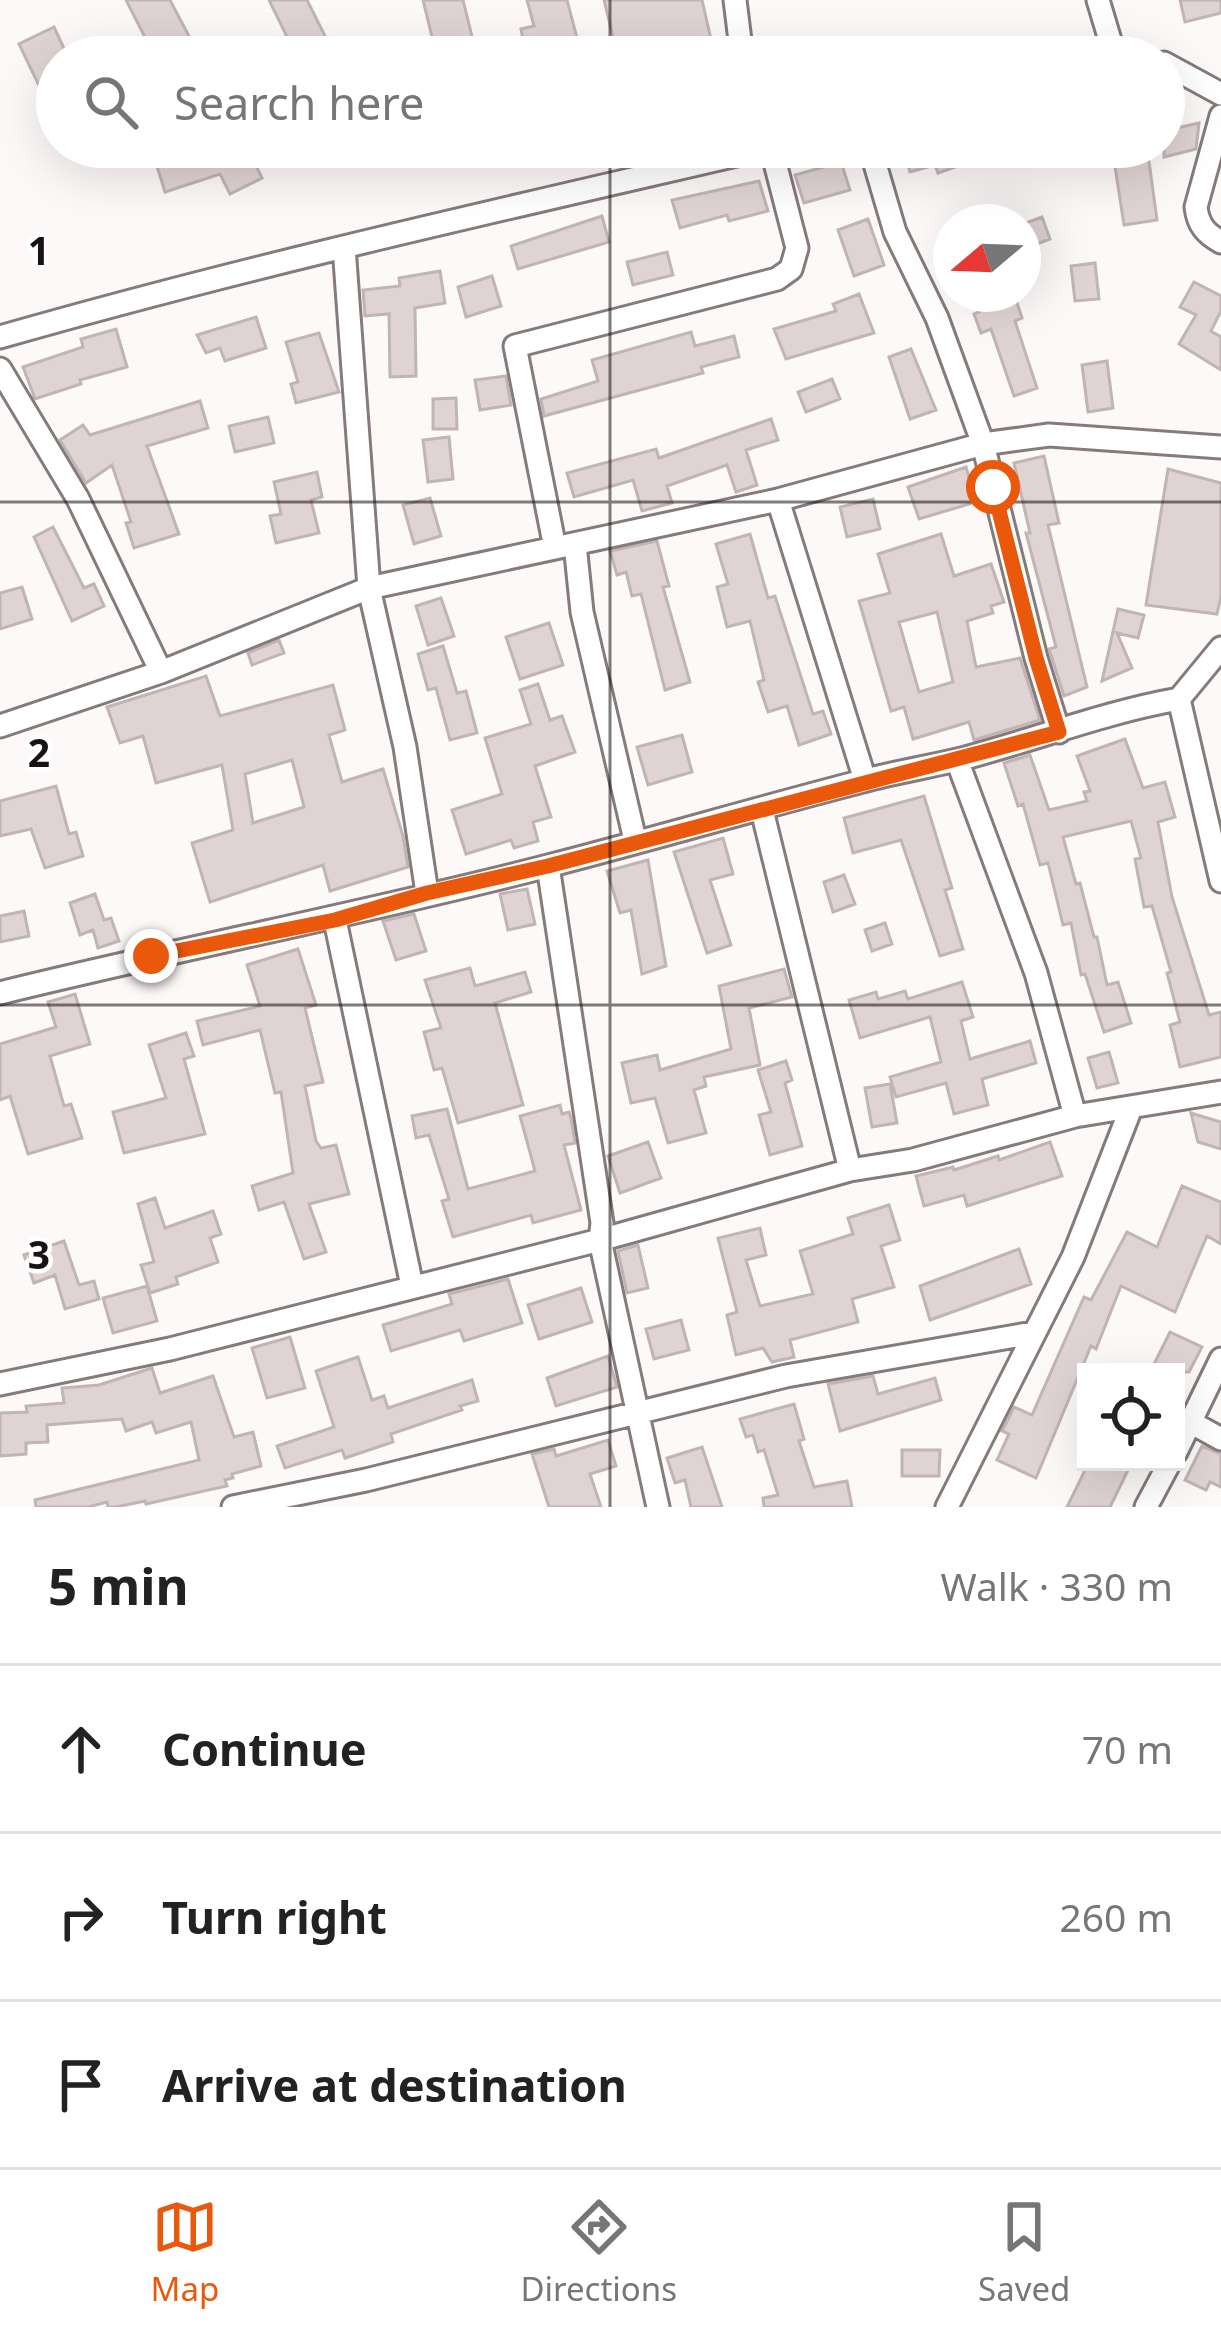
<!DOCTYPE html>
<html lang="en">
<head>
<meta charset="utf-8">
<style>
	:root { --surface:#fff; --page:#f6f6f6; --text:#222; --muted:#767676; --line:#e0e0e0; --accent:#ea580c }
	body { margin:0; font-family:"Noto Sans",sans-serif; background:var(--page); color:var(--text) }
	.controls { position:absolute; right:36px; bottom:36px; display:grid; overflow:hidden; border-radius:0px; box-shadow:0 12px 48px #0002 }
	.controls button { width:108px; height:108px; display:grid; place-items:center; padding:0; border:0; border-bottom:3px solid var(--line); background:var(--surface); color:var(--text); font:60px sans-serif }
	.compass { position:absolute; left:933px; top:204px; width:108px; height:108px; border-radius:50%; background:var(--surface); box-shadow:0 12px 48px #0002; rotate:251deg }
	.stop { position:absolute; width:36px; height:36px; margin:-27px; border:9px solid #ea580c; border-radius:50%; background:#fff }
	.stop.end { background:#ea580c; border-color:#fff; box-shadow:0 3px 12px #0008 }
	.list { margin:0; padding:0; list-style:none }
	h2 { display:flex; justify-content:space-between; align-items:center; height:156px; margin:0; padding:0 48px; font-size:51px }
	h2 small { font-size:39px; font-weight:400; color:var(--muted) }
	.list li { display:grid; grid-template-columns:78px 1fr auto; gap:36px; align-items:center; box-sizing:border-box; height:168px; padding:0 48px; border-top:3px solid var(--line) }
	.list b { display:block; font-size:45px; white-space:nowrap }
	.list em { font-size:39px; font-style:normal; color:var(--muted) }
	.icon { flex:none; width:66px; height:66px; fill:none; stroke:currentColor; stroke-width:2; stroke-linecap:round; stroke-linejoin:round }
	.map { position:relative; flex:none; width:1221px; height:1507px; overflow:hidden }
	.search { position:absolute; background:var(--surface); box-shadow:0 12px 48px #0002; left:36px; right:36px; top:36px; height:132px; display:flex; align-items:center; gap:30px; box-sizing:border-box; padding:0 42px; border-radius:66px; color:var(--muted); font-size:45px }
	.sheet { height:660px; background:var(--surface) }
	nav { display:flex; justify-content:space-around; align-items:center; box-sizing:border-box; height:168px; border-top:3px solid var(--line); background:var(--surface); font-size:33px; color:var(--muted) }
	nav a { display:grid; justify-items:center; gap:6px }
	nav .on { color:var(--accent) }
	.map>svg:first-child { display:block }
	.building { fill:#e0d3d4; stroke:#c1b4b5; stroke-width:3; fill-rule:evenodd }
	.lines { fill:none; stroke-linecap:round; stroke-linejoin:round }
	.minor-casing { stroke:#867a7b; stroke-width:27 }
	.minor { stroke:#fff; stroke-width:21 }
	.route { stroke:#ea580c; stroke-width:15 }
	.grid { fill:none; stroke:#171213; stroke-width:3; stroke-opacity:0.55 }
	.grid-label { font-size:39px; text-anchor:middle; font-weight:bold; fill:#171213; stroke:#fff; stroke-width:9; stroke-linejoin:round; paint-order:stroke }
</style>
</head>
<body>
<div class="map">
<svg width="1221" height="1507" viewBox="0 0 1221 1507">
	<rect width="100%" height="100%" fill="#fef9f9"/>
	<path class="building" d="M 126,0 L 170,0 L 200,57 L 155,57 Z
		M 269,0 L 307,0 L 326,38 L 295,53 Z
		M 423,0 L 463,0 L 477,57 L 437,57 Z
		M 527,0 L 567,0 L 581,53 L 547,57 L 544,44 L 525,49 L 521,29 L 534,26 Z
		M 604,0 L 702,0 L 715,57 L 618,57 Z
		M 1180,0 L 1221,0 L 1221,13 L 1185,22 Z
		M 54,27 L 68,57 L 57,57 L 57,123 L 19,44 Z
		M 1199,123 L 1196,149 L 1164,157 L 1164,131 Z
		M 151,147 L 247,147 L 262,178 L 230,194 L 220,174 L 165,192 Z
		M 923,147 L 977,147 L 978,152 L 955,159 L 958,166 L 938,173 L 935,165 L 910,172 L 904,153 Z
		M 1112,147 L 1147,147 L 1157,220 L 1124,225 Z
		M 841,162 L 850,190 L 804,203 L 795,175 Z
		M 759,181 L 768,211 L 729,221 L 727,215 L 680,228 L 672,200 Z
		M 602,216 L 609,242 L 518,269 L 511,246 Z
		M 1042,217 L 1050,239 L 1023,249 L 1023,224 Z
		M 868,219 L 884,265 L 854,276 L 838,230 Z
		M 667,252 L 673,275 L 633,285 L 627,262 Z
		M 1095,263 L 1099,299 L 1075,301 L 1071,266 Z
		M 440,271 L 445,303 L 415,308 L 416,376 L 390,377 L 389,314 L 365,316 L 363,290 L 400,286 L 399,278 Z
		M 492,276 L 501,306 L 466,317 L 458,287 Z
		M 1194,282 L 1221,296 L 1221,311 L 1211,331 L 1221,337 L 1221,370 L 1179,344 L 1196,315 L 1180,307 Z
		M 859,294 L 874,333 L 786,359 L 774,329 L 836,311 L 833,304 Z
		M 975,294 L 1014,294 L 1022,318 L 1015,321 L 1037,388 L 1014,396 L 991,329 L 981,333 L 974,314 L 981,311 Z
		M 256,317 L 266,348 L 225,361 L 220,348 L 206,353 L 197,335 Z
		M 116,329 L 127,367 L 80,380 L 81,384 L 35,399 L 23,367 L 83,347 L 81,339 Z
		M 691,332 L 695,346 L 734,336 L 739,357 L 701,367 L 703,373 L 544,416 L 541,399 L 598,381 L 592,360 Z
		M 319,333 L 339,392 L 296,403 L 291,384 L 298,382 L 286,342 Z
		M 911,349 L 936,410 L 910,419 L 889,357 Z
		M 1107,361 L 1113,408 L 1088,412 L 1082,365 Z
		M 506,376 L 511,405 L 480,410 L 475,380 Z
		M 832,379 L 840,399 L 806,412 L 798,392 Z
		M 456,398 L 457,429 L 433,429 L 433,399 Z
		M 200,401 L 208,428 L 147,446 L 179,534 L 134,548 L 126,523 L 131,522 L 112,465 L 86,483 L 60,440 L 83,425 L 90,435 Z
		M 268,417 L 274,443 L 235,452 L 229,426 Z
		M 771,419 L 778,440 L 746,450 L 757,485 L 736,492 L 727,465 L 667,486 L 672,503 L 642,511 L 633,480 L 574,497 L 567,473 L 656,449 L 659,458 Z
		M 449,437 L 453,479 L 428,482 L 423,440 Z
		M 1044,456 L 1059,523 L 1048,525 L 1087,687 L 1064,696 L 1049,649 L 1056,647 L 1026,533 L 1030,533 L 1014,463 Z
		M 966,467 L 976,502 L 919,519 L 908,487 Z
		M 1168,469 L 1221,483 L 1221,596 L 1217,614 L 1146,605 Z
		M 317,472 L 322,497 L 311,500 L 319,533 L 276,543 L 270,516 L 281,514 L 274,482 Z
		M 430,498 L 441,536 L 414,544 L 403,505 Z
		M 873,499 L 880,529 L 847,537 L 840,507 Z
		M 53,527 L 84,588 L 94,584 L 104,606 L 72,621 L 34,537 Z
		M 750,534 L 768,598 L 775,596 L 813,714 L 823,711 L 831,734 L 799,745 L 787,706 L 768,712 L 758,682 L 764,680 L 750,621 L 727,627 L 717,587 L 728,584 L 716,544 Z
		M 941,534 L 954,576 L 991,564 L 1004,602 L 991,606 L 993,613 L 967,621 L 976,667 L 1020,658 L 1040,720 L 974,740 L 969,722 L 913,739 L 904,707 L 891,711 L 859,601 L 890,593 L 878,554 ZM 937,612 L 953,682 L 919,692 L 899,622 Z
		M 657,541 L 669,586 L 663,587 L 690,682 L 665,690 L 641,594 L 632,596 L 626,572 L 617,575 L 610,551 Z
		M 22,587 L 32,619 L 0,629 L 0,593 Z
		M 441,598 L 454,636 L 428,645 L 416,606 Z
		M 1118,609 L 1144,615 L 1138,638 L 1117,633 L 1132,668 L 1102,681 Z
		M 549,623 L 563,665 L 520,679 L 506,637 Z
		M 279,640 L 284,653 L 252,665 L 248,653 Z
		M 443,646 L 457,693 L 466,691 L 477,733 L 450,740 L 436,688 L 428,690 L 418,654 Z
		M 206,676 L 220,716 L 333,685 L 345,730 L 329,735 L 342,782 L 383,769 L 403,836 L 408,867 L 330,891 L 323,865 L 210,902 L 192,843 L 233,830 L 222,765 L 156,783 L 143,736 L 120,743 L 107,707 ZM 292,760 L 304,807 L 253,823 L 245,774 Z
		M 538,684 L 550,720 L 562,716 L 575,752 L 535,766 L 551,817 L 533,822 L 538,841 L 514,848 L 511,840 L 466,854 L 452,810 L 502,794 L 485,738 L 531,724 L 520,690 Z
		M 682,735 L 692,772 L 648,785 L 637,747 Z
		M 1125,739 L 1143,788 L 1165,782 L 1175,817 L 1158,822 L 1172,897 L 1209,1015 L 1221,1012 L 1221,1057 L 1180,1067 L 1170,1025 L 1180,1022 L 1167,973 L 1171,972 L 1152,906 L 1144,907 L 1135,859 L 1141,858 L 1131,821 L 1063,837 L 1076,884 L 1080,883 L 1094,937 L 1097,937 L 1107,985 L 1118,982 L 1131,1023 L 1104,1032 L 1085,974 L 1081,975 L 1071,923 L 1063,925 L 1048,863 L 1040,865 L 1023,804 L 1018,806 L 1004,763 L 1030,755 L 1049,810 L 1087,801 L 1084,792 L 1090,791 L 1077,756 Z
		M 56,786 L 69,834 L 76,832 L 83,856 L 45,868 L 31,829 L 0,836 L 0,801 Z
		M 924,796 L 952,888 L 945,890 L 963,949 L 940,956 L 901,840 L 853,853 L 844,818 Z
		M 723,838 L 733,874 L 710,880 L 731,945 L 707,953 L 674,852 Z
		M 648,860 L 666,966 L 642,974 L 631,910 L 620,913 L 607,871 Z
		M 844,875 L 855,904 L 833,912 L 824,882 Z
		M 527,889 L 535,924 L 508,930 L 500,894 Z
		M 95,894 L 104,920 L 111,918 L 119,941 L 98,948 L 93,930 L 80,935 L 70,903 Z
		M 24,911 L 29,936 L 0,942 L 0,916 Z
		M 414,914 L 426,951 L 396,960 L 383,921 Z
		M 885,923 L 892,944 L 872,951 L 865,930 Z
		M 298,949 L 316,1005 L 305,1008 L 323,1082 L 305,1086 L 316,1141 L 321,1148 L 336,1145 L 349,1194 L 309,1204 L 326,1252 L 304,1259 L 284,1202 L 259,1210 L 252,1186 L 293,1173 L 281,1092 L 275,1093 L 260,1030 L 203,1045 L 197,1021 L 260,1006 L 247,965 Z
		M 470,968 L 475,986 L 525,972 L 531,992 L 495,1003 L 523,1105 L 458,1123 L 442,1068 L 434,1070 L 424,1032 L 441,1028 L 425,980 Z
		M 784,969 L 792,997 L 749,1008 L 760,1065 L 704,1077 L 706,1086 L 694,1090 L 706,1133 L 668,1143 L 655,1098 L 631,1103 L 622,1063 L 657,1055 L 660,1070 L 731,1049 L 719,986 Z
		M 962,982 L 973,1017 L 961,1021 L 970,1059 L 1030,1041 L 1036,1063 L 982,1079 L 988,1105 L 954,1114 L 946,1083 L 896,1097 L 890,1077 L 941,1062 L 930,1017 L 860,1038 L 849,1000 L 876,992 L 878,999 L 905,991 L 908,999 Z
		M 75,994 L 90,1044 L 50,1056 L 64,1106 L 71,1104 L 82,1138 L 28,1154 L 10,1096 L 0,1100 L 0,1044 L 56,1027 L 48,1002 Z
		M 186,1033 L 194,1056 L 184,1059 L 205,1134 L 124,1153 L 113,1112 L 166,1098 L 149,1045 Z
		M 1109,1052 L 1118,1083 L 1097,1088 L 1088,1058 Z
		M 786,1061 L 792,1080 L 785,1083 L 802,1146 L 770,1155 L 759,1115 L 771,1112 L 758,1070 Z
		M 890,1084 L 897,1123 L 872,1127 L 865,1088 Z
		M 560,1105 L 562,1114 L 569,1112 L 571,1118 L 575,1143 L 564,1145 L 581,1210 L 533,1223 L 531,1215 L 453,1237 L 442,1201 L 449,1199 L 429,1135 L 416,1138 L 412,1116 L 447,1109 L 468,1189 L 535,1171 L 520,1116 Z
		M 1191,1113 L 1221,1122 L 1221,1149 L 1198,1142 Z
		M 648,1142 L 661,1178 L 620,1193 L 608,1156 Z
		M 1050,1142 L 1062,1176 L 967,1206 L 964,1195 L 924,1206 L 916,1176 L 953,1167 L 954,1170 L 998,1156 L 999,1160 Z
		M 1182,1186 L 1221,1202 L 1221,1244 L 1207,1236 L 1175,1312 L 1121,1286 L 1096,1349 L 1091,1346 L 1036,1478 L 997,1460 L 1009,1434 L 1002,1431 L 1014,1407 L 1032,1415 L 1084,1297 L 1091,1300 L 1127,1232 L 1157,1247 Z
		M 155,1198 L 165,1228 L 213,1211 L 221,1234 L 210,1238 L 218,1262 L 176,1277 L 178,1284 L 150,1293 L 141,1265 L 154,1262 L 138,1204 Z
		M 889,1205 L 900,1240 L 881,1246 L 894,1287 L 852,1299 L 858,1322 L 790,1340 L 794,1357 L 772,1362 L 763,1348 L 736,1355 L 727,1315 L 737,1312 L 718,1238 L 760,1228 L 766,1255 L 746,1260 L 760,1306 L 813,1294 L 800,1251 L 853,1234 L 848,1218 Z
		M 64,1241 L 79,1285 L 94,1281 L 99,1299 L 65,1309 L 55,1275 L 34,1283 L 24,1255 Z
		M 638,1245 L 648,1288 L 627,1293 L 618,1251 Z
		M 1019,1249 L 1031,1284 L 930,1320 L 920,1286 Z
		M 508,1279 L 522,1323 L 464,1341 L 460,1330 L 391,1351 L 383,1325 L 452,1304 L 449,1294 Z
		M 147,1286 L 157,1321 L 113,1333 L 103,1298 Z
		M 581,1288 L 592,1322 L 539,1339 L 528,1305 Z
		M 681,1320 L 689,1350 L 654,1359 L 646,1329 Z
		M 1170,1332 L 1202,1347 L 1189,1372 L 1150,1372 Z
		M 290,1337 L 305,1388 L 267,1398 L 252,1348 Z
		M 608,1356 L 617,1387 L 556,1406 L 547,1378 Z
		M 358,1357 L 372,1400 L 384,1396 L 388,1408 L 472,1380 L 478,1401 L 460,1406 L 462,1410 L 391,1434 L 393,1442 L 345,1458 L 342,1450 L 285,1468 L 277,1446 L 334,1427 L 316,1371 Z
		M 152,1368 L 160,1393 L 213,1376 L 234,1437 L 253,1432 L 261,1466 L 232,1474 L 233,1478 L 225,1480 L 227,1486 L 146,1504 L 145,1501 L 116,1507 L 108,1507 L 107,1502 L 88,1507 L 36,1507 L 35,1500 L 199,1460 L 191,1422 L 156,1433 L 152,1422 L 126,1431 L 122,1419 L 47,1425 L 48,1442 L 26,1443 L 26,1454 L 0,1456 L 0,1413 L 27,1412 L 26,1406 L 64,1403 L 62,1388 L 99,1385 Z
		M 873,1376 L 878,1394 L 935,1378 L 941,1400 L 840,1431 L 828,1384 Z
		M 794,1404 L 804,1439 L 799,1441 L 814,1487 L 847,1481 L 852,1507 L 764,1507 L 763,1498 L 778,1495 L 764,1450 L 758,1452 L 753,1435 L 746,1437 L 740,1419 Z
		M 608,1440 L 616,1466 L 590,1474 L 601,1507 L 549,1507 L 532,1454 L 554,1449 L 556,1456 Z
		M 1202,1446 L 1221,1454 L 1221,1487 L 1210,1482 L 1206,1490 L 1185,1480 Z
		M 702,1447 L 722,1507 L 691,1507 L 685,1480 L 675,1483 L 667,1458 Z
		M 902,1450 L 940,1450 L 939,1476 L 902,1476 Z
		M 1089,1462 L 1132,1462 L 1110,1507 L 1067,1507 Z"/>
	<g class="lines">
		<g class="minor-casing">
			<path id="minor" d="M 735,0 L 742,57
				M 1098,0 L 1115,57
				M 1164,63 L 1221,94
				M 1221,116 L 1196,207 C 1198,225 1206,234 1221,242
				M 870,147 L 895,232 L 937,318 L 983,444 L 1036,658 L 1059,732
				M 344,247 L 369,588 L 405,747 L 427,893
				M 0,337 C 255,264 513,207 771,147
				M 0,369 L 78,499 L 161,672
				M 778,500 L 865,780
				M 575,544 L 582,612 L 635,840
				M 555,548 L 515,346 L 777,279 L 791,269 L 797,248 L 771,147
				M 1179,699 L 1221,881
				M 0,726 L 161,672 L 369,588 L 778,500 L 983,444 L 1049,435 L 1221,447
				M 957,760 L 1036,973 L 1075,1116
				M 762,810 L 850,1170
				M 548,866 L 602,1223 L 600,1240 L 658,1507
				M 335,920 L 412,1286
				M 0,993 C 182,948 366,913 548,866 C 653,839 758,808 863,781 C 895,772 928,767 961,759 C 1034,740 1105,712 1179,699 L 1221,648
				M 0,1384 L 170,1349 L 600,1240 L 850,1170 L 913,1160 L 1075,1116 L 1221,1092
				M 1192,1423 L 1221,1439
				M 1176,1452 L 1221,1359
				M 233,1507 L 366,1480 L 786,1376 L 1033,1333
				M 947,1507 L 1073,1257 L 1131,1108
				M 1146,1507 L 1170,1462"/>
		</g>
		<use href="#minor" class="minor"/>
	</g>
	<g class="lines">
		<path class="route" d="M 151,956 L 335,920 L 427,893 L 548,866 L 1059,732 L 1036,658 L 993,487"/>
	</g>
	<path class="grid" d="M 610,0 L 610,57M 610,147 L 610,1507M 0,502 L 1221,502M 0,1005 L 1221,1005"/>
	<g class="grid-label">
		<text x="39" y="265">1</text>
		<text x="39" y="767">2</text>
		<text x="39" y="1269">3</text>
	</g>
</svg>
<div class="controls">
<button><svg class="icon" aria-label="locate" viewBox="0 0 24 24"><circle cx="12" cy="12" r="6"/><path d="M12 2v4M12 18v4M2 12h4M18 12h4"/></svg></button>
</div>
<svg class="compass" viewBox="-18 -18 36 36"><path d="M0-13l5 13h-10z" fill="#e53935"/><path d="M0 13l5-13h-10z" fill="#767676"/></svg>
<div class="stop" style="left:993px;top:487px"></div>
<div class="stop end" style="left:151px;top:956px"></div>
<div class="search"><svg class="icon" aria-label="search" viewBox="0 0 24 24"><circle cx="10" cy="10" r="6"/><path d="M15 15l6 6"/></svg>Search here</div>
</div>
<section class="sheet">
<h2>5 min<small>Walk · 330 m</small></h2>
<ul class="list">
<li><svg class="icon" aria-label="ahead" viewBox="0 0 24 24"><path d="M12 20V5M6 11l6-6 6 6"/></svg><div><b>Continue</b></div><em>70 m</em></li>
<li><svg class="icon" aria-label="right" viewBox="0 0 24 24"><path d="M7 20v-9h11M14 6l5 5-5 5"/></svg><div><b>Turn right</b></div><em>260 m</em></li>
<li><svg class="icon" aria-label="arrive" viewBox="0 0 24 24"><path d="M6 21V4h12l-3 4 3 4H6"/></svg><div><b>Arrive at destination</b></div></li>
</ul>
</section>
<nav>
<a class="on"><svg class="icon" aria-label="map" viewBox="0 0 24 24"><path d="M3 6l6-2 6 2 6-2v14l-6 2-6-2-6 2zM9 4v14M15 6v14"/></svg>Map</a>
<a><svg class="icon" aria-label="directions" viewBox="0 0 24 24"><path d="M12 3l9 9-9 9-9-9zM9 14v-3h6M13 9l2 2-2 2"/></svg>Directions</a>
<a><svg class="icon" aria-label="saved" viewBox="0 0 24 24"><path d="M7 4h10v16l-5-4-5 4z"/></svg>Saved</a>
</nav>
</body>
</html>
